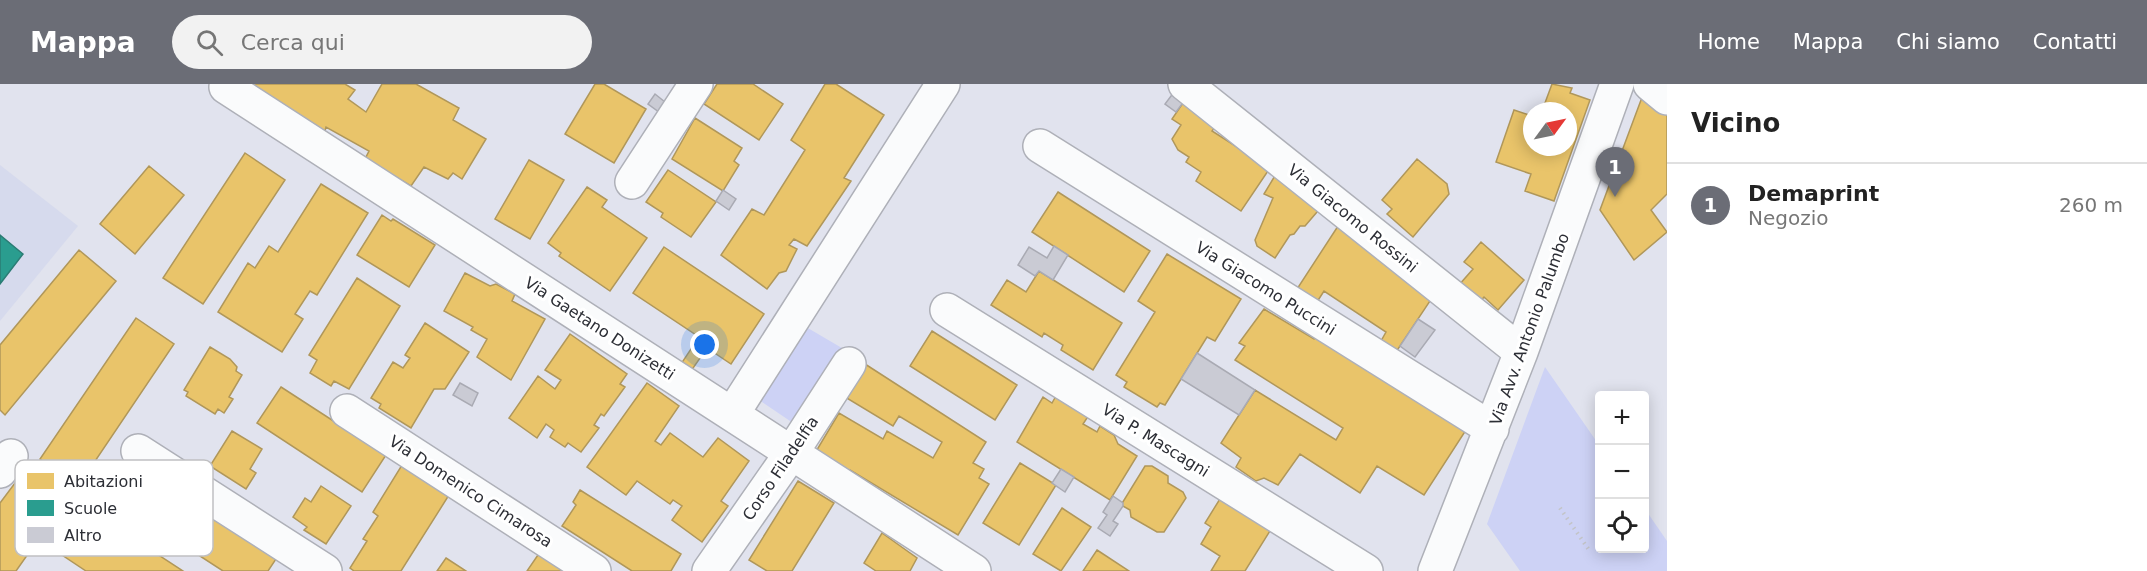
<!DOCTYPE html>
<html lang="it">
<head>
<meta charset="utf-8">
<style>
	:root { --surface:#fff; --page:#f2f2f2; --text:#222; --muted:#767676; --line:#e0e0e0; --accent:#6b6d76 }
	body { margin:0; font-family:"DejaVu Sans",sans-serif; background:var(--page); color:var(--text) }
	.controls { position:absolute; right:18px; bottom:18px; display:grid; overflow:hidden; border-radius:6px; box-shadow:0 3px 15px #0003 }
	.controls button { width:54px; height:54px; display:grid; place-items:center; padding:0; border:0; border-bottom:2px solid var(--line); background:var(--surface); color:var(--text); font:30px sans-serif }
	.compass { position:absolute; left:1523px; top:18px; width:54px; height:54px; border-radius:50%; background:var(--surface); box-shadow:0 3px 15px #0003; rotate:57deg }
	.you { position:absolute; left:705px; top:261px; width:21px; height:21px; margin:-15px; border:4px solid #fff; border-radius:50%; background:#1a73e8; box-shadow:0 0 0 9px #1a73e833 }
	.badge { display:grid; place-items:center; width:39px; height:39px; border-radius:50%; background:var(--accent); color:#fff; font-size:20px; font-weight:700 }
	.pin { position:absolute; translate:-50% -50px; filter:drop-shadow(0 2px 3px #0008) }
	.pin::after { content:''; position:absolute; top:32px; width:21px; height:18px; background:inherit; clip-path:polygon(0 0,100% 0,50% 100%) }
	.list { margin:0; padding:0; list-style:none }
	h2 { display:flex; justify-content:space-between; align-items:center; height:78px; margin:0; padding:0 24px; font-size:26px }
	h2 small { font-size:20px; font-weight:400; color:var(--muted) }
	.list li { display:grid; grid-template-columns:39px 1fr auto; gap:18px; align-items:center; box-sizing:border-box; height:84px; padding:0 24px; border-top:2px solid var(--line) }
	.list b { display:block; font-size:22px; white-space:nowrap }
	.list p { margin:0; font-size:20px; white-space:nowrap; color:var(--muted) }
	.list em { font-size:20px; font-style:normal; color:var(--muted) }
	.icon { flex:none; width:33px; height:33px; fill:none; stroke:currentColor; stroke-width:2; stroke-linecap:round; stroke-linejoin:round }
	.map { position:relative; flex:none; width:1667px; height:487px; overflow:hidden }
	header { display:flex; align-items:center; gap:36px; box-sizing:border-box; height:84px; padding:0 30px; background:var(--accent); color:#fff }
	header strong { font-size:28px }
	nav { display:flex; gap:33px; margin-inline-start:auto; font-size:21px }
	.search { width:420px; height:54px; background:var(--page); display:flex; align-items:center; gap:15px; box-sizing:border-box; padding:0 21px; border-radius:33px; color:var(--muted); font-size:22px }
	main { display:flex }
	aside { flex:1; background:var(--surface) }
	.map>svg:first-child { display:block }
	.built { fill:#d6daed }
	.green { fill:#cdd2f5 }
	.homes { fill:#e9c46a; stroke:#b0975a; stroke-width:1.5 }
	.schools { fill:#2a9d8f; stroke:#2b7c74; stroke-width:1.5 }
	.building { fill:#cacbd4; stroke:#a9aab3; stroke-width:1.5 }
	.lines { fill:none; stroke-linecap:round; stroke-linejoin:round }
	.minor-casing { stroke:#aeb0b8; stroke-width:36 }
	.path { stroke:#c3c4c8; stroke-width:4; stroke-dasharray:1.5 4.5; stroke-linecap:butt }
	.minor { stroke:#fafbfc; stroke-width:33 }
	.labels { text-anchor:middle; stroke-width:6; stroke-linejoin:round; paint-order:stroke }
	.street-label { font-size:16px; fill:#2c2e35; stroke:#fff }
	.key { fill:#fff; stroke:#c0c0c2; stroke-width:1.5 }
	.key-label { font-size:16px; fill:#2c2e35 }
</style>
</head>
<body>
<header>
<strong>Mappa</strong>
<div class="search"><svg class="icon" aria-label="search" viewBox="0 0 24 24"><circle cx="10" cy="10" r="6"/><path d="M15 15l6 6"/></svg>Cerca qui</div>
<nav><a>Home</a><a>Mappa</a><a>Chi siamo</a><a>Contatti</a></nav>
</header>
<main>
<div class="map">
<svg width="1667" height="487" viewBox="0 0 1667 487">
	<rect width="100%" height="100%" fill="#e1e3ee"/>
	<path class="built" d="M 0,81 L 78,142 L 0,237 Z"/>
	<path class="green" d="M 801,240 L 847,267 L 793,339 L 762,318 L 758,310 Z
		M 1545,283 L 1599,361 L 1600,464 L 1644,464 L 1645,425 L 1667,457 L 1667,487 L 1520,487 L 1487,440 Z"/>
	<path class="homes" d="M 254,0 L 345,0 L 355,6 L 348,15 L 366,28 L 382,0 L 416,0 L 459,24 L 453,36 L 486,55 L 462,95 L 453,89 L 448,95 L 424,83 L 411,102 L 365,75 L 369,67 L 326,43 L 324,50 L 252,2 Z
		M 595,0 L 604,0 L 646,25 L 614,79 L 565,50 Z
		M 717,0 L 753,0 L 783,20 L 759,56 L 704,20 Z
		M 825,0 L 836,0 L 884,31 L 844,94 L 851,97 L 807,162 L 794,155 L 789,161 L 797,165 L 786,187 L 779,189 L 767,205 L 721,171 L 752,125 L 764,131 L 805,66 L 791,56 Z
		M 1552,0 L 1572,4 L 1570,9 L 1590,16 L 1554,117 L 1525,107 L 1531,90 L 1496,78 L 1514,26 L 1532,32 L 1532,63 L 1568,63 L 1568,27 L 1542,27 Z
		M 1644,8 L 1667,28 L 1667,110 L 1651,126 L 1667,148 L 1634,176 L 1600,126 Z
		M 1187,13 L 1219,38 L 1212,47 L 1270,84 L 1241,127 L 1196,97 L 1201,88 L 1186,78 L 1189,73 L 1178,66 L 1172,55 L 1181,41 L 1172,35 Z
		M 695,34 L 742,64 L 734,77 L 739,81 L 723,107 L 672,75 Z
		M 245,69 L 285,96 L 203,220 L 163,194 Z
		M 1417,75 L 1447,100 L 1449,110 L 1413,153 L 1387,130 L 1392,125 L 1382,116 Z
		M 529,76 L 564,96 L 530,155 L 495,135 Z
		M 149,82 L 184,111 L 135,170 L 100,140 Z
		M 1279,85 L 1323,121 L 1305,142 L 1300,142 L 1294,150 L 1290,151 L 1275,174 L 1257,162 L 1255,156 L 1273,114 L 1264,110 Z
		M 668,86 L 716,118 L 691,153 L 661,133 L 663,129 L 646,118 Z
		M 321,100 L 368,129 L 317,211 L 310,207 L 295,230 L 303,235 L 282,268 L 218,228 L 248,179 L 255,184 L 269,162 L 278,168 Z
		M 587,103 L 607,116 L 602,123 L 647,154 L 610,207 L 559,172 L 561,169 L 548,159 Z
		M 1058,108 L 1150,167 L 1124,208 L 1032,148 Z
		M 382,131 L 391,137 L 393,135 L 435,161 L 409,203 L 357,171 Z
		M 1342,136 L 1432,214 L 1396,268 L 1381,257 L 1386,248 L 1324,207 L 1317,218 L 1297,205 Z
		M 1481,158 L 1524,196 L 1498,226 L 1484,213 L 1479,219 L 1459,201 L 1473,185 L 1464,178 Z
		M 664,163 L 764,230 L 731,280 L 707,264 L 691,287 L 681,280 L 699,253 L 633,209 Z
		M 79,166 L 116,197 L 5,331 L 0,326 L 0,261 Z
		M 1167,170 L 1241,215 L 1215,257 L 1207,253 L 1165,321 L 1160,319 L 1157,323 L 1124,303 L 1127,298 L 1116,291 L 1155,228 L 1138,217 Z
		M 1039,187 L 1122,239 L 1093,286 L 1061,266 L 1063,261 L 1044,249 L 1042,253 L 991,221 L 1007,196 L 1026,208 Z
		M 465,189 L 490,202 L 496,200 L 515,210 L 512,217 L 545,235 L 511,296 L 477,273 L 487,255 L 471,246 L 473,243 L 444,227 Z
		M 357,194 L 400,222 L 349,305 L 334,297 L 331,302 L 310,289 L 317,276 L 309,271 Z
		M 1264,225 L 1314,255 L 1316,251 L 1466,346 L 1424,411 L 1377,382 L 1360,409 L 1300,370 L 1278,401 L 1264,394 L 1256,397 L 1236,383 L 1241,374 L 1221,359 L 1255,306 L 1336,356 L 1343,344 L 1235,276 L 1245,262 L 1239,259 Z
		M 136,234 L 174,260 L 79,401 L 40,375 Z
		M 425,239 L 469,268 L 445,305 L 434,305 L 411,344 L 379,324 L 381,320 L 371,314 L 393,278 L 403,284 L 410,274 L 405,271 Z
		M 932,247 L 1017,301 L 995,336 L 910,282 Z
		M 570,250 L 627,290 L 620,300 L 625,303 L 604,332 L 601,330 L 594,341 L 599,344 L 581,368 L 568,359 L 565,363 L 550,353 L 554,346 L 546,340 L 537,354 L 509,334 L 538,292 L 555,305 L 561,296 L 545,286 Z
		M 210,263 L 230,275 L 237,283 L 236,287 L 242,291 L 229,313 L 233,315 L 224,329 L 218,325 L 215,330 L 186,312 L 188,308 L 184,306 Z
		M 865,280 L 986,358 L 973,379 L 984,385 L 979,394 L 989,400 L 958,451 L 850,386 L 848,389 L 815,369 L 839,329 L 883,355 L 887,347 L 933,374 L 942,358 L 899,332 L 893,342 L 845,313 Z
		M 647,299 L 679,322 L 655,357 L 661,361 L 670,349 L 703,373 L 718,354 L 749,377 L 721,417 L 728,422 L 702,458 L 672,436 L 682,422 L 673,416 L 670,420 L 637,397 L 626,411 L 587,383 Z
		M 281,303 L 386,371 L 362,408 L 257,339 Z
		M 1056,312 L 1089,331 L 1083,340 L 1097,348 L 1100,342 L 1114,351 L 1118,360 L 1137,372 L 1110,416 L 1017,358 L 1043,313 L 1052,319 Z
		M 232,347 L 262,365 L 250,385 L 256,389 L 246,405 L 210,382 Z
		M 1020,379 L 1056,401 L 1019,461 L 983,439 Z
		M 130,380 L 276,475 L 268,487 L 223,487 L 109,413 Z
		M 402,381 L 449,411 L 401,487 L 354,487 L 350,484 L 367,457 L 363,455 L 378,432 L 373,428 Z
		M 1145,382 L 1152,382 L 1168,392 L 1168,399 L 1183,408 L 1186,414 L 1164,448 L 1157,448 L 1131,433 L 1130,426 L 1121,421 Z
		M 798,397 L 834,419 L 792,487 L 767,487 L 749,476 Z
		M 15,399 L 57,429 L 16,487 L 0,487 L 0,419 Z
		M 321,402 L 351,422 L 326,460 L 304,446 L 307,443 L 293,433 L 305,414 L 311,418 Z
		M 580,406 L 681,470 L 671,487 L 632,487 L 562,442 L 576,421 L 573,418 Z
		M 1223,410 L 1273,442 L 1245,487 L 1211,487 L 1220,472 L 1201,460 L 1211,443 L 1205,439 Z
		M 82,421 L 183,487 L 86,487 L 53,465 Z
		M 1062,424 L 1091,443 L 1061,487 L 1033,470 Z
		M 882,449 L 917,474 L 910,487 L 876,487 L 864,479 Z
		M 1097,466 L 1129,487 L 1083,487 Z
		M 540,468 L 569,487 L 527,487 Z
		M 446,474 L 466,487 L 437,487 Z"/>
	<path class="schools" d="M 0,151 L 23,170 L 0,200 Z"/>
	<path class="building" d="M 1174,8 L 1185,16 L 1176,28 L 1165,20 Z
		M 655,10 L 670,22 L 663,31 L 648,20 Z
		M 723,106 L 736,115 L 729,126 L 716,117 Z
		M 1054,162 L 1068,171 L 1053,196 L 1039,187 L 1035,192 L 1018,181 L 1029,163 L 1047,174 Z
		M 1418,235 L 1435,246 L 1415,273 L 1400,262 Z
		M 1197,269 L 1255,306 L 1239,331 L 1181,295 Z
		M 460,299 L 478,309 L 472,322 L 453,311 Z
		M 1061,385 L 1074,393 L 1065,408 L 1052,399 Z
		M 1113,412 L 1123,419 L 1123,422 L 1113,437 L 1118,440 L 1110,452 L 1098,444 L 1107,431 L 1103,428 Z"/>
	<g class="lines">
		<g class="minor-casing">
			<path id="minor" d="M 1185,0 L 1521,268
				M 1650,0 L 1667,14
				M 226,3 L 974,487
				M 1040,62 L 1492,345
				M 632,98 L 696,0
				M 947,226 L 1366,487
				M 347,327 L 594,487
				M 733,329 L 943,0
				M 138,367 L 325,487
				M 0,387 L 11,372
				M 709,487 L 792,368 L 849,280
				M 1435,487 L 1521,268 L 1617,0"/>
		</g>
		<path class="path" d="M 1560,424 L 1589,466"/>
		<use href="#minor" class="minor"/>
	</g>
	<g class="labels">
		<g class="street-label">
			<text transform="translate(1353 134) rotate(39)" y="6">Via Giacomo Rossini</text>
			<text transform="translate(1266 204) rotate(32)" y="6">Via Giacomo Puccini</text>
			<text transform="translate(600 244) rotate(33)" y="6">Via Gaetano Donizetti</text>
			<text transform="translate(1529 245) rotate(-70)" y="6">Via Avv. Antonio Palumbo</text>
			<text transform="translate(1156 356) rotate(32)" y="6">Via P. Mascagni</text>
			<text transform="translate(780 384) rotate(-56)" y="6">Corso Filadelfia</text>
			<text transform="translate(471 407) rotate(33)" y="6">Via Domenico Cimarosa</text>
		</g>
	</g>
	<rect x="15" y="376" width="198" height="96" rx="9" class="key"/>
	<rect x="27" y="389" width="27" height="16" fill="#e9c46a"/>
	<rect x="27" y="416" width="27" height="16" fill="#2a9d8f"/>
	<rect x="27" y="443" width="27" height="16" fill="#cacbd4"/>
	<g class="key-label">
		<text x="64" y="403">Abitazioni</text>
		<text x="64" y="430">Scuole</text>
		<text x="64" y="457">Altro</text>
	</g>
</svg>
<div class="controls">
<button>+</button>
<button>−</button>
<button><svg class="icon" aria-label="locate" viewBox="0 0 24 24"><circle cx="12" cy="12" r="6"/><path d="M12 2v4M12 18v4M2 12h4M18 12h4"/></svg></button>
</div>
<svg class="compass" viewBox="-18 -18 36 36"><path d="M0-13l5 13h-10z" fill="#e53935"/><path d="M0 13l5-13h-10z" fill="#767676"/></svg>
<div class="you"></div>
<div class="pin badge" style="left:1615px;top:113px">1</div>
</div>
<aside>
<h2>Vicino<small></small></h2>
<ul class="list">
<li><span class="badge">1</span><div><b>Demaprint</b><p>Negozio</p></div><em>260 m</em></li>
</ul>
</aside>
</main>
</body>
</html>
